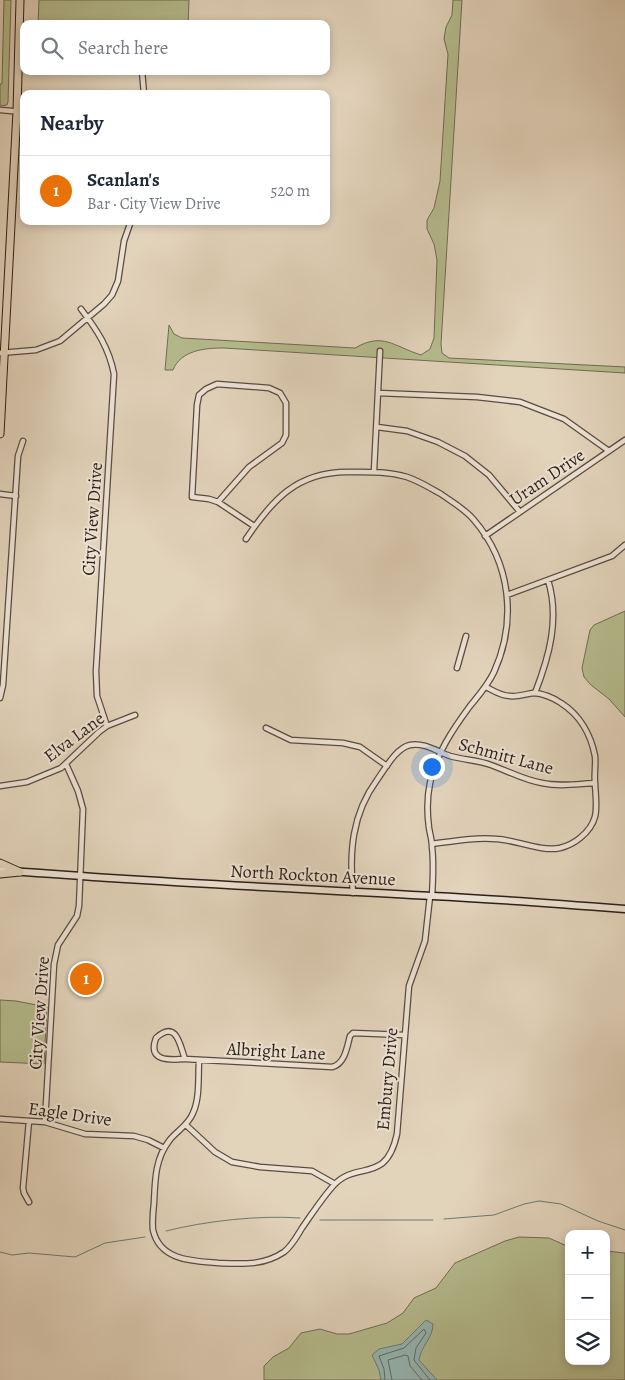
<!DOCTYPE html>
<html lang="en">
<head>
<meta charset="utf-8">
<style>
	:root { --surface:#fff; --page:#f6f6f7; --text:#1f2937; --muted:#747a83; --line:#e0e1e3; --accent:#8f2418 }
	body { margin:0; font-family:Alegreya,serif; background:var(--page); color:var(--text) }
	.controls { position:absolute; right:15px; bottom:15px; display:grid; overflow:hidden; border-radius:10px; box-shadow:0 2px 8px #0003 }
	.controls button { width:45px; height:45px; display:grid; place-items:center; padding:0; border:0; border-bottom:1px solid var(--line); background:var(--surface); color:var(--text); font:25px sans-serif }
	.you { position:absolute; left:431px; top:766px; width:18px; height:18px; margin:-12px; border:4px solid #fff; border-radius:50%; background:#1a73e8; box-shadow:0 0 0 8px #1a73e833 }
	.badge { display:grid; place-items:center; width:32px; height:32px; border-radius:50%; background:var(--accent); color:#fff; font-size:16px; font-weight:700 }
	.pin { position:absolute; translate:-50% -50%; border:2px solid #fff; box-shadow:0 1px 5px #0006 }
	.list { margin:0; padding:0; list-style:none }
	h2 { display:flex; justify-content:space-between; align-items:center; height:65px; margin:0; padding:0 20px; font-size:21px }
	h2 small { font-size:16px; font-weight:400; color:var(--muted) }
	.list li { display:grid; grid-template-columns:32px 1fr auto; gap:15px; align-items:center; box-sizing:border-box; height:70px; padding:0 20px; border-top:1px solid var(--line) }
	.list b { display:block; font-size:19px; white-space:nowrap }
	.list p { margin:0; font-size:16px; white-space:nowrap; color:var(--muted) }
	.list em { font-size:16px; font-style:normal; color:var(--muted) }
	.icon { flex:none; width:28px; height:28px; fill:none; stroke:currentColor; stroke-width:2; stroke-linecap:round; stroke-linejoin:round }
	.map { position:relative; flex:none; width:625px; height:1380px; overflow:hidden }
	.search { position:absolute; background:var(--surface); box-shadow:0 2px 8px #0003; left:20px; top:20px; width:310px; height:55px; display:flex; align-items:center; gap:12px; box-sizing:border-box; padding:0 18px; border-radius:10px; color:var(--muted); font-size:19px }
	.panel { position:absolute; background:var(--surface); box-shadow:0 2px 8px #0003; left:20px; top:90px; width:310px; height:135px; border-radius:10px }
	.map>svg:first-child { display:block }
	.green { fill:#b5bc8e; stroke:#706d52 }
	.water { fill:#95b7b4; stroke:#6b7a75 }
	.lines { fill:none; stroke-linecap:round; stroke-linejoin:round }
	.shore { stroke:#606a66; stroke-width:1 }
	.stream { stroke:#6b7a75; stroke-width:1 }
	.street-casing { stroke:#5a4b40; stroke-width:7 }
	.secondary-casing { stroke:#2c1e17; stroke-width:9 }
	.primary-casing { stroke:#2c1e17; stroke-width:9 }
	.street { stroke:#ece2d3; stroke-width:4.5 }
	.secondary { stroke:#ece2d3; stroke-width:6 }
	.primary { stroke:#e2d3bb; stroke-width:7 }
	.labels { text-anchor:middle; stroke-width:4; stroke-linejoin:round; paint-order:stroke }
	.street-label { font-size:18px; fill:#2c1e17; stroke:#ece2d3 }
</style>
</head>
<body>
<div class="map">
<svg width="625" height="1380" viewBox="0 0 625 1380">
	<rect width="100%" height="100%" fill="#e2d3bb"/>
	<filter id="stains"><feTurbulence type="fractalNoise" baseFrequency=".004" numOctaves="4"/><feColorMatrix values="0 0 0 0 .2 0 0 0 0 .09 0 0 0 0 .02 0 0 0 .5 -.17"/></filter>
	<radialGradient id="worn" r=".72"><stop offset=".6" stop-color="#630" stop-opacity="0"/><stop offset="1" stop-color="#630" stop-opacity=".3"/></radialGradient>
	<path class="green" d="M 4,0 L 11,0 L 8,102 L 7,105 L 0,106 L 0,84 L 2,84 Z
		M 39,0 L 189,0 L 188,24 L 38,24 Z
		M 453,0 L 462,0 L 441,344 L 442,353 L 449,358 L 625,367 L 625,373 L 224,348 C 205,348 181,350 173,370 L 165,370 L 169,325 L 174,334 L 182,338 L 355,348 C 383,332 393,346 421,355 L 430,349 L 434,338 L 437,260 L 434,244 L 427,229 L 427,220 L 434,208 L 440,181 L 448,54 L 444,39 L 446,27 L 452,15 Z
		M 625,611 L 625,717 L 609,699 L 591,685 L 584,677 L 582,668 L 590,630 L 594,625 Z
		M 0,1000 L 16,1001 L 47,1007 L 44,1064 L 0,1062 Z
		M 519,1237 L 549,1238 L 569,1247 L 569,1361 L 606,1361 L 606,1251 L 625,1253 L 625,1380 L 264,1380 L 264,1366 L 273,1357 L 289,1348 L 301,1333 L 320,1329 L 337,1334 L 349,1334 L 387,1323 L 403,1313 L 414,1298 L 436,1288 L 455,1263 L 505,1241 Z"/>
	<path class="water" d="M 426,1320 L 433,1324 C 433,1338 421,1346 419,1360 L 437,1380 L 381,1380 L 379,1370 L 372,1355 L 379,1349 L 402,1344 Z"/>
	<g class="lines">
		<path class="shore" d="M 385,1380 L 384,1369 L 379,1356 L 404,1348 L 424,1329 L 426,1333 L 416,1348 L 414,1360 L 430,1380
			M 392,1380 L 388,1360 L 405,1355 L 408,1356 L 410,1366 L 422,1380"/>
		<path class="stream" d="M 444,1219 L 494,1215 L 524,1204 L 539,1201 L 561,1204 L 598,1221 L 625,1230
			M 320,1220 L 433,1220
			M 166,1231 C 206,1221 258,1215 300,1218
			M 0,1252 L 12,1255 L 29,1253 L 75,1257 L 105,1243 L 145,1237"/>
		<g class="street-casing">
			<path id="street" d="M 142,71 L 144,94
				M 0,110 L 24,112
				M 81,309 C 97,330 109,348 114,374 L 96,671 L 97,696 L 107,726
				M 0,353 L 36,350 L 60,341 L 104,304 L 112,295 L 118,281 L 124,241 L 131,221
				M 378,393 L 477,397 L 520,402 L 564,419 L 609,451
				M 377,427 L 407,431 L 438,442 L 465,456 L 489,475 L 520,512
				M 374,471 L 380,351
				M 0,494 L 16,496
				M 218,502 L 249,467 L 282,443 L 286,435 L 286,403 L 280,393 L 269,388 L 217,384 L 206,389 L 199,395 L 197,405 L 192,497 L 209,499 L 218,502 L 254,526
				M 485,536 L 625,440
				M 246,539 C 272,500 297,472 347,472 C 368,472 387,471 407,477 C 419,481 430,488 441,494 C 452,502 465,509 474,520 C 511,563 517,621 494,672 C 488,685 479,695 470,706 C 453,729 436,754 430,783 C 427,797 427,813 429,828 C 430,834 432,840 432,847 C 434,863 433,879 432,896
				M 507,595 L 612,556 L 625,545
				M 457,668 L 466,636
				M 535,693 C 549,657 560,619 548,580
				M 0,698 L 3,685 L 18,456 L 23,441
				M 266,728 L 291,740 L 343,743 L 360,747 L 387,766
				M 0,786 L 27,782 L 61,768 L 99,732 L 107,726 L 135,715
				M 432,844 C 454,841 475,837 497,839 C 516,840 541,852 560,848 C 568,846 574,843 580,838 C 601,821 596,806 595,783 C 594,774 596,765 595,756 C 591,735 580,715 561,703 C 554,698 542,693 533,693 C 526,694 518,697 510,696 C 501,696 494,691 486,687
				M 353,893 C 349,852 352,814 377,780 C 385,769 396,748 410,745 C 424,742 438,752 450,756 C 464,760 478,760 491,765 C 508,771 524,780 542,783 C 559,787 577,784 595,783
				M 185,1059 C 180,1046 177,1019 156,1038 C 147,1062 170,1060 185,1059 L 332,1067 C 345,1064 347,1047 350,1036 L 353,1033 L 404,1035
				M 199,1061 C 198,1077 200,1098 193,1113 C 188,1126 176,1131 169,1141 C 155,1159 155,1181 154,1203 C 153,1212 152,1221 153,1230 C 160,1261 193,1261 218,1263 C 242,1264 263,1266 284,1252 C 292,1246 297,1236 302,1228 C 312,1214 322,1198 334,1185 C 357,1160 386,1185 397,1134 L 409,986 L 425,941 L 430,896
				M 0,1119 L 45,1122 L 85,1134 L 134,1136 L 148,1140 L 164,1148
				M 29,1121 L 23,1188 L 24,1193 L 29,1202
				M 45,1122 L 54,964 L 58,945 L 77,916 L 79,906 L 83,809 L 78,791 L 66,764
				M 186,1125 L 215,1152 L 232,1162 L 260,1167 L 312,1171 L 335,1184"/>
		</g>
		<g class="secondary-casing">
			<path id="secondary" d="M 0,870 C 144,882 288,888 432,896 C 496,899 561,904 625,909"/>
		</g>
		<g class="primary-casing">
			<path id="primary" d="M 0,434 L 17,111 L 20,0
				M 0,863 L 20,872
				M 0,874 L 20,872"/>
		</g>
		<use href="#street" class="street"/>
		<use href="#secondary" class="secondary"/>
		<use href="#primary" class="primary"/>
	</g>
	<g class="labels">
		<g class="street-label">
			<text transform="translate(547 477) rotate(-34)" y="6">Uram Drive</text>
			<text transform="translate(92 519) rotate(-86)" y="6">City View Drive</text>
			<text transform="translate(74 737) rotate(-37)" y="6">Elva Lane</text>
			<text transform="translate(506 756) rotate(15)" y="6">Schmitt Lane</text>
			<text transform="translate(313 875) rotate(3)" y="6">North Rockton Avenue</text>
			<text transform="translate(39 1013) rotate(-86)" y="6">City View Drive</text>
			<text transform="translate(276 1051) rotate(3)" y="6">Albright Lane</text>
			<text transform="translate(387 1079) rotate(-85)" y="6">Embury Drive</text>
			<text transform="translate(70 1114) rotate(8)" y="6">Eagle Drive</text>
		</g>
	</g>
	<rect width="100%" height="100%" filter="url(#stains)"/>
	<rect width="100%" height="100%" fill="url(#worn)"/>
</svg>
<div class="controls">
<button>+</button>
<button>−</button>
<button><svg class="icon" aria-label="layers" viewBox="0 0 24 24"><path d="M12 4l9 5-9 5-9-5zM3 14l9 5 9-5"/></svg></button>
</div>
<div class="you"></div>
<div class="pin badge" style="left:86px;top:979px;background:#e8710a">1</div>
<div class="search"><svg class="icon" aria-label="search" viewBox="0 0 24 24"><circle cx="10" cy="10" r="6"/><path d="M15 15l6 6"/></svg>Search here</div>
<section class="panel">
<h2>Nearby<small></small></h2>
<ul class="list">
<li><span class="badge" style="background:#e8710a">1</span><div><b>Scanlan's</b><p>Bar · City View Drive</p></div><em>520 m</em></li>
</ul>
</section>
</div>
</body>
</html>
